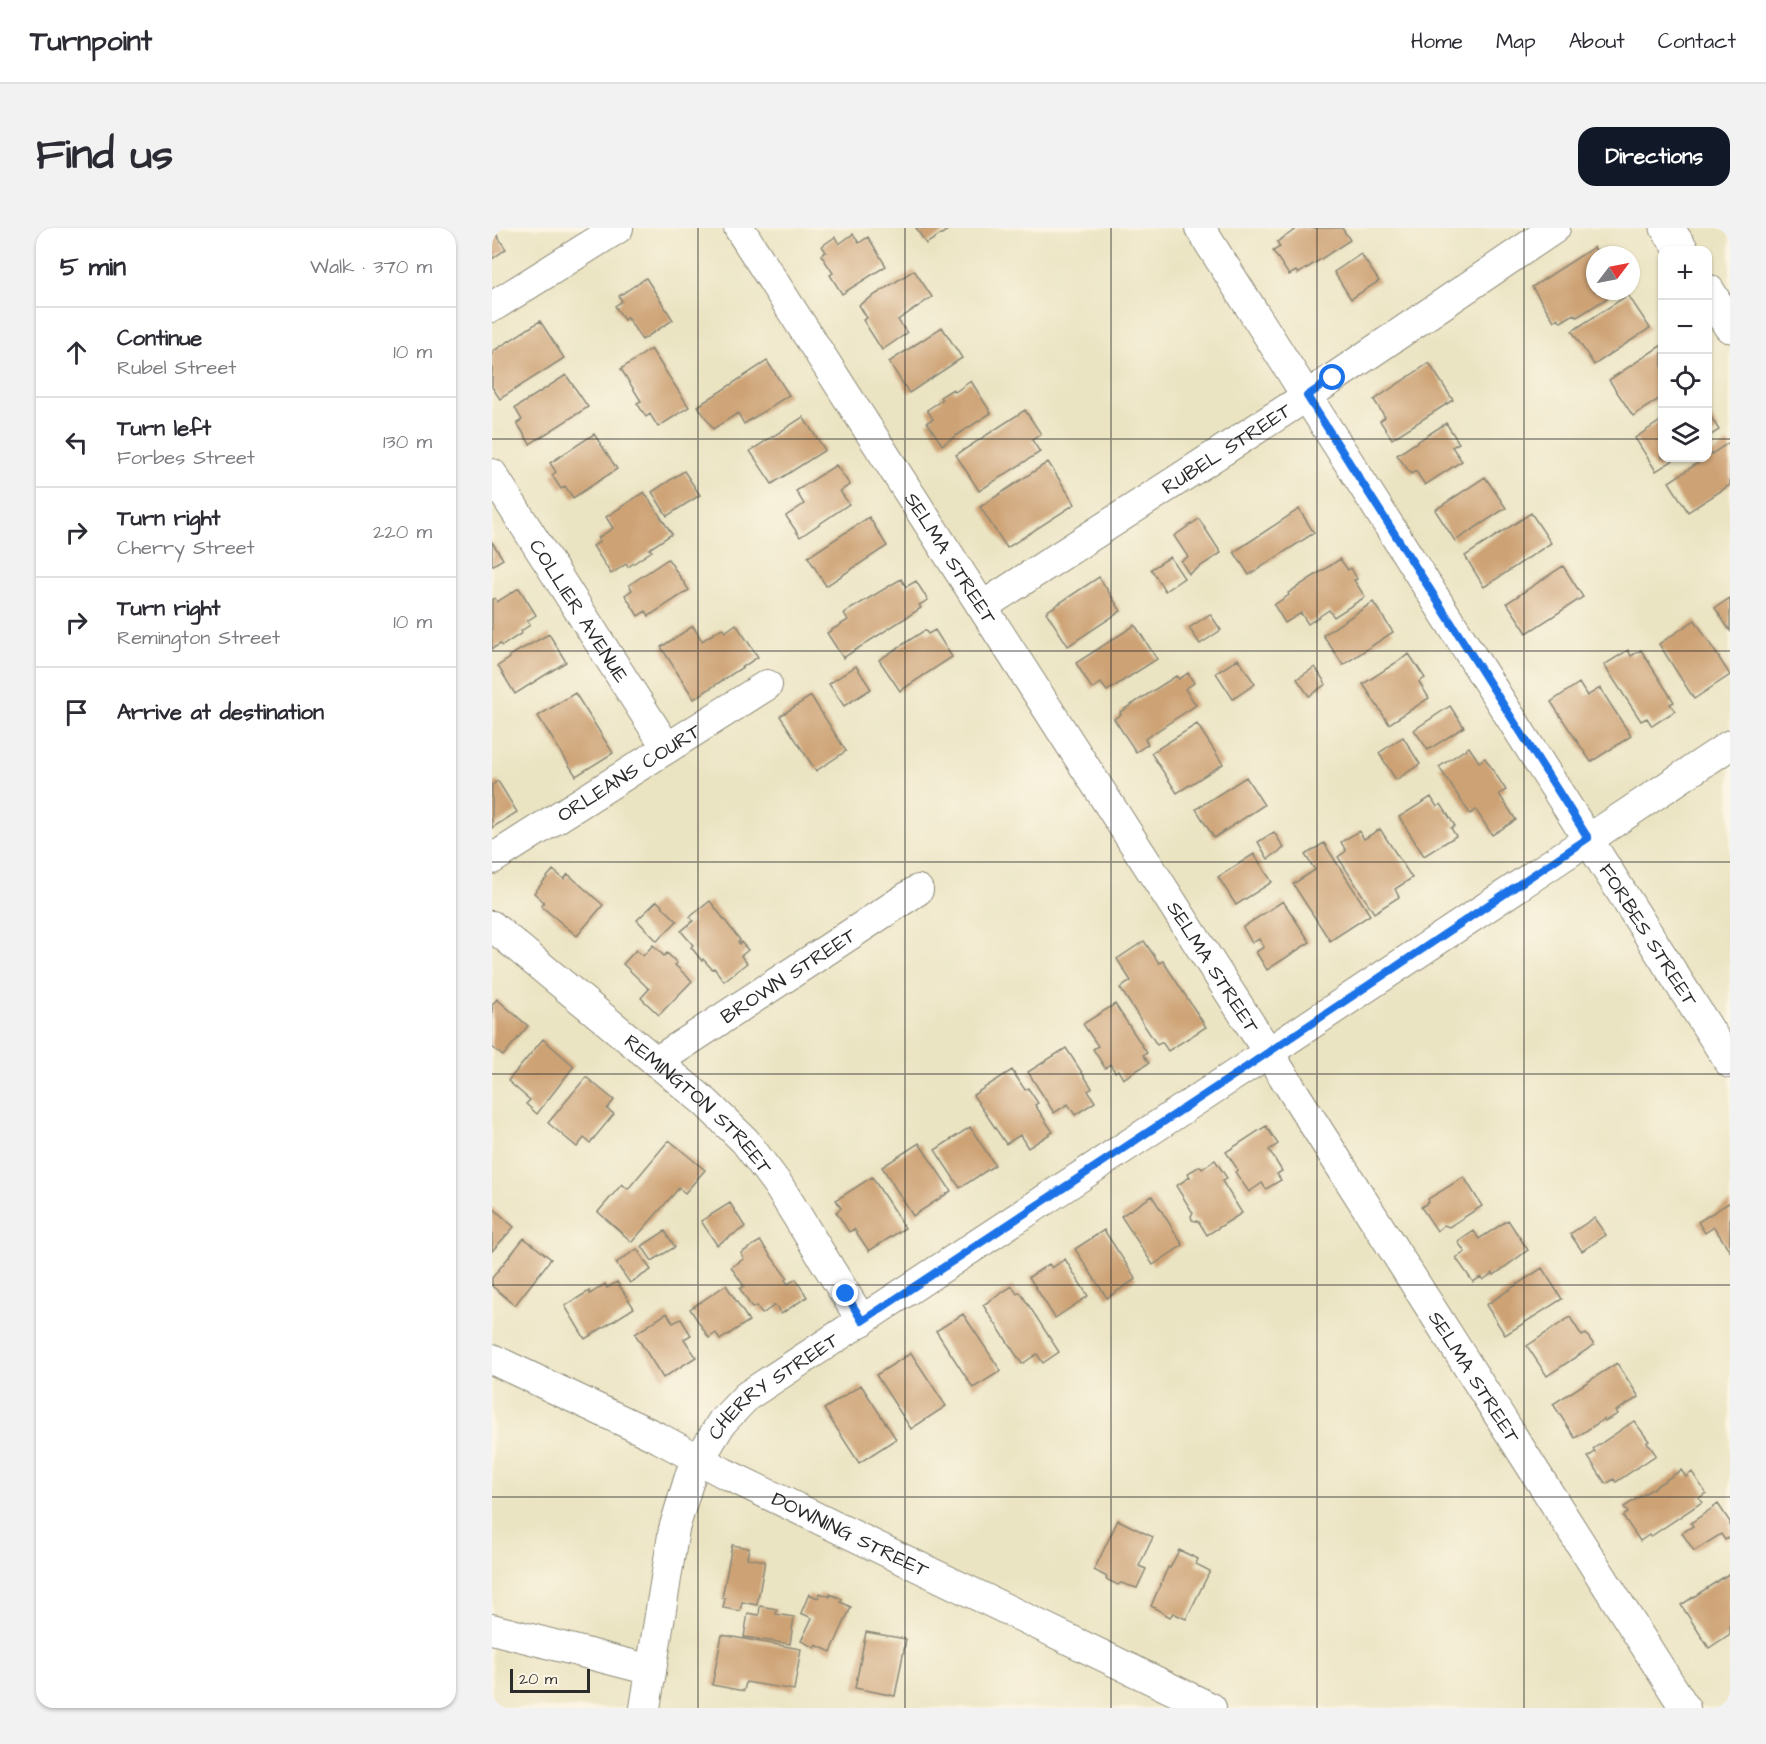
<!DOCTYPE html>
<html lang="en">
<head>
<meta charset="utf-8">
<style>
	:root { --surface:#fff; --page:#f2f2f3; --text:#2b2b33; --muted:#7c7c81; --line:#e1e1e2; --accent:#111827 }
	body { margin:0; font-family:"Architects Daughter",sans-serif; background:var(--page); color:var(--text) }
	.controls { position:absolute; right:18px; top:18px; display:grid; overflow:hidden; border-radius:12px; box-shadow:0 2px 4px #0004 }
	.controls button { width:54px; height:54px; display:grid; place-items:center; padding:0; border:0; border-bottom:2px solid var(--line); background:var(--surface); color:var(--text); font:30px sans-serif }
	.compass { position:absolute; left:1094px; top:18px; width:54px; height:54px; border-radius:50%; background:var(--surface); box-shadow:0 2px 4px #0004; rotate:58deg }
	.scale { position:absolute; left:18px; bottom:15px; width:80px; box-sizing:border-box; padding-left:6px; border:3px solid #2b2b2b; border-top:0; font-size:16px; line-height:21px; white-space:nowrap; color:#2b2b2b; -webkit-text-stroke:4px #fcf5e5; paint-order:stroke }
	.stop { position:absolute; width:18px; height:18px; margin:-14px; border:4px solid #1a73e8; border-radius:50%; background:#fff }
	.stop.end { background:#1a73e8; border-color:#fff; box-shadow:0 2px 6px #0008 }
	.list { margin:0; padding:0; list-style:none }
	h2 { display:flex; justify-content:space-between; align-items:center; height:78px; margin:0; padding:0 24px; font-size:26px }
	h2 small { font-size:20px; font-weight:400; color:var(--muted) }
	.list li { display:grid; grid-template-columns:39px 1fr auto; gap:18px; align-items:center; box-sizing:border-box; height:90px; padding:0 24px; border-top:2px solid var(--line) }
	.list b { display:block; font-size:22px; white-space:nowrap }
	.list p { margin:0; font-size:20px; white-space:nowrap; color:var(--muted) }
	.list em { font-size:20px; font-style:normal; color:var(--muted) }
	.icon { flex:none; width:33px; height:33px; fill:none; stroke:currentColor; stroke-width:2; stroke-linecap:round; stroke-linejoin:round }
	.map { position:relative; flex:none; width:1238px; height:1480px; overflow:hidden; border-radius:18px }
	header { display:flex; align-items:center; gap:36px; box-sizing:border-box; height:84px; padding:0 30px; background:var(--surface); border-bottom:2px solid var(--line) }
	header strong { font-size:28px }
	nav { display:flex; gap:33px; margin-inline-start:auto; font-size:21px }
	.intro { display:flex; align-items:center; justify-content:space-between; box-sizing:border-box; height:144px; padding:0 36px }
	h1 { margin:0; font-size:42px }
	.button { padding:15px 27px; border-radius:18px; background:var(--accent); color:#fff; font-size:21px; font-weight:700 }
	main { display:flex; gap:36px; padding:0 36px }
	aside { flex:1; background:var(--surface); border-radius:18px; box-shadow:0 2px 4px #0004 }
	.map>svg:first-child { display:block }
	.building { fill:#cda275 }
	.lines { fill:none; stroke-linecap:round; stroke-linejoin:round }
	.minor-casing { stroke:#8b8877; stroke-width:32 }
	.tertiary-casing { stroke:#8b8877; stroke-width:35 }
	.minor { stroke:#fff; stroke-width:30 }
	.tertiary { stroke:#fff; stroke-width:33 }
	.route { stroke:#1a73e8; stroke-width:8 }
	.grid { fill:none; stroke:#2b2b2b; stroke-width:1.5; stroke-opacity:0.55 }
	.labels { text-anchor:middle; stroke-width:6; stroke-linejoin:round; paint-order:stroke }
	.street-label { font-size:20px; fill:#2b2b2b; stroke:#fcf5e5 }
</style>
</head>
<body>
<header>
<strong>Turnpoint</strong>
<nav><a>Home</a><a>Map</a><a>About</a><a>Contact</a></nav>
</header>
<div class="intro"><h1>Find us</h1><a class="button">Directions</a></div>
<main>
<aside>
<h2>5 min<small>Walk · 370 m</small></h2>
<ul class="list">
<li><svg class="icon" aria-label="ahead" viewBox="0 0 24 24"><path d="M12 20V5M6 11l6-6 6 6"/></svg><div><b>Continue</b><p>Rubel Street</p></div><em>10 m</em></li>
<li><svg class="icon" aria-label="left" viewBox="0 0 24 24"><path d="M17 20v-9H6M10 6l-5 5 5 5"/></svg><div><b>Turn left</b><p>Forbes Street</p></div><em>130 m</em></li>
<li><svg class="icon" aria-label="right" viewBox="0 0 24 24"><path d="M7 20v-9h11M14 6l5 5-5 5"/></svg><div><b>Turn right</b><p>Cherry Street</p></div><em>220 m</em></li>
<li><svg class="icon" aria-label="right" viewBox="0 0 24 24"><path d="M7 20v-9h11M14 6l5 5-5 5"/></svg><div><b>Turn right</b><p>Remington Street</p></div><em>10 m</em></li>
<li><svg class="icon" aria-label="arrive" viewBox="0 0 24 24"><path d="M6 21V4h12l-3 4 3 4H6"/></svg><div><b>Arrive at destination</b></div></li>
</ul>
</aside>
<div class="map">
<svg width="1238" height="1480" viewBox="0 0 1238 1480">
	<rect width="100%" height="100%" fill="#fcf5e5"/>
	<filter id="ink" filterUnits="userSpaceOnUse"><feTurbulence type="fractalNoise" baseFrequency=".0167" numOctaves="2"/><feDisplacementMap in="SourceGraphic" scale="12" xChannelSelector="R" yChannelSelector="G"/><feConvolveMatrix kernelMatrix="1 2 1 2 8 2 1 2 1" color-interpolation-filters="sRGB"/></filter>
	<filter id="wash" filterUnits="userSpaceOnUse"><feTurbulence type="fractalNoise" baseFrequency=".008" numOctaves="4" result="noise"/><feDisplacementMap in="SourceGraphic" scale="24" xChannelSelector="R" yChannelSelector="G"/><feGaussianBlur stdDeviation="1.35" result="paint"/><feColorMatrix in="noise" values="0 0 0 0 0 0 0 0 0 0 0 0 0 0 0 0 0 1.4 0 .05"/><feComposite in="paint" operator="in"/></filter>
	<g filter="url(#wash)">
		<rect width="100%" height="100%" fill="#ebe4c3"/>
		<g id="blocks">
			<path class="building" d="M 0,0 L 14,21 L 0,31 Z
				M 424,0 L 459,0 L 434,16 Z
				M 806,0 L 850,0 L 858,12 L 806,46 L 804,43 L 797,47 L 781,23 L 788,19 L 785,14 Z
				M 361,6 L 367,15 L 376,9 L 394,38 L 350,66 L 338,47 L 341,45 L 329,27 L 334,24 L 330,18 L 343,9 L 347,16 Z
				M 1102,19 L 1107,27 L 1103,27 L 1103,63 L 1117,63 L 1114,65 L 1117,69 L 1085,89 L 1082,86 L 1069,94 L 1066,90 L 1062,93 L 1040,59 Z
				M 869,26 L 887,53 L 859,71 L 842,44 Z
				M 422,42 L 440,69 L 406,92 L 415,105 L 390,122 L 371,92 L 375,90 L 367,77 Z
				M 154,50 L 181,92 L 150,112 L 135,89 L 132,92 L 123,78 L 130,73 L 127,68 Z
				M 1136,67 L 1158,100 L 1102,137 L 1080,103 Z
				M 48,93 L 72,130 L 8,171 L 0,159 L 0,124 Z
				M 450,99 L 470,130 L 417,165 L 397,134 Z
				M 1170,117 L 1170,169 L 1141,188 L 1117,152 Z
				M 159,121 L 197,179 L 166,199 L 158,186 L 154,189 L 145,175 L 149,173 L 129,141 Z
				M 275,133 L 297,167 L 252,196 L 246,185 L 221,201 L 206,178 Z
				M 937,135 L 961,172 L 900,211 L 888,193 L 893,189 L 882,172 Z
				M 74,147 L 96,179 L 38,216 L 25,195 L 30,192 L 23,180 Z
				M 479,153 L 499,185 L 450,217 L 435,194 L 441,191 L 435,182 L 450,172 L 448,169 L 461,161 L 463,164 Z
				M 533,182 L 549,206 L 540,212 L 548,224 L 487,263 L 464,227 Z
				M 1216,184 L 1227,202 L 1216,209 Z
				M 311,189 L 333,222 L 280,256 L 258,223 Z
				M 1170,192 L 1170,230 L 1185,230 L 1164,243 L 1143,210 Z
				M 954,195 L 967,215 L 960,219 L 970,233 L 933,257 L 924,243 L 919,246 L 905,227 Z
				M 102,206 L 125,241 L 81,270 L 73,258 L 69,261 L 60,247 L 64,244 L 58,235 Z
				M 1236,215 L 1238,219 L 1238,257 L 1196,284 L 1177,254 Z
				M 556,234 L 583,276 L 515,320 L 488,279 Z
				M 344,237 L 358,257 L 348,263 L 357,276 L 308,309 L 294,288 L 312,276 L 304,263 Z
				M 192,243 L 208,267 L 175,288 L 160,264 Z
				M 993,249 L 1014,280 L 963,313 L 943,282 Z
				M 152,264 L 180,306 L 157,321 L 160,323 L 136,339 L 134,336 L 119,346 L 101,318 L 108,314 L 106,310 L 121,300 L 114,289 Z
				M 807,281 L 822,305 L 757,347 L 742,324 Z
				M 1039,285 L 1059,315 L 992,359 L 973,328 Z
				M 377,289 L 395,318 L 334,358 L 316,329 Z
				M 707,291 L 729,325 L 697,346 L 689,333 L 696,329 L 682,308 Z
				M 0,314 L 11,331 L 0,338 Z
				M 678,329 L 692,350 L 673,363 L 659,341 Z
				M 176,331 L 197,362 L 157,388 L 154,383 L 146,388 L 133,367 L 140,362 L 137,357 Z
				M 848,331 L 856,342 L 859,340 L 865,351 L 862,352 L 873,369 L 842,389 L 837,382 L 816,396 L 809,385 L 793,395 L 782,377 L 797,367 L 796,365 Z
				M 1071,338 L 1091,369 L 1035,405 L 1015,375 Z
				M 607,349 L 629,383 L 576,418 L 554,384 Z
				M 409,351 L 414,359 L 424,353 L 436,372 L 427,377 L 429,380 L 351,430 L 335,405 L 356,392 L 352,385 Z
				M 27,360 L 44,387 L 35,393 L 38,397 L 29,403 L 30,405 L 10,418 L 8,416 L 0,421 L 0,372 L 3,370 L 5,374 Z
				M 1238,370 L 1238,403 L 1223,380 Z
				M 881,374 L 901,404 L 851,437 L 831,407 Z
				M 718,386 L 729,402 L 708,416 L 697,400 Z
				M 1203,392 L 1238,447 L 1202,471 L 1167,416 Z
				M 244,396 L 266,429 L 202,471 L 169,419 L 201,398 L 210,413 L 230,400 L 233,404 Z
				M 643,397 L 665,431 L 615,463 L 609,455 L 600,461 L 584,435 Z
				M 433,402 L 436,406 L 443,402 L 460,429 L 408,463 L 387,432 Z
				M 57,406 L 74,434 L 23,466 L 6,438 L 18,430 L 17,428 Z
				M 1136,422 L 1139,428 L 1149,422 L 1182,474 L 1178,476 L 1183,483 L 1160,498 L 1155,490 L 1149,493 L 1112,437 Z
				M 917,426 L 933,450 L 927,454 L 937,470 L 897,496 L 871,456 Z
				M 746,431 L 763,456 L 741,471 L 724,445 Z
				M 364,438 L 379,461 L 352,478 L 337,456 Z
				M 823,439 L 834,456 L 817,468 L 805,451 Z
				M 696,445 L 702,455 L 693,461 L 704,477 L 653,511 L 656,516 L 644,524 L 622,491 L 629,486 L 628,484 L 684,448 L 687,451 Z
				M 1087,455 L 1095,468 L 1108,460 L 1139,508 L 1099,534 L 1059,474 Z
				M 83,465 L 121,525 L 84,548 L 46,488 Z
				M 319,468 L 354,523 L 324,543 L 288,488 Z
				M 958,478 L 972,499 L 936,522 L 922,502 Z
				M 705,496 L 731,536 L 685,565 L 659,525 Z
				M 911,509 L 928,536 L 904,552 L 887,525 Z
				M 977,519 L 987,534 L 993,530 L 1014,562 L 1007,566 L 1024,592 L 1000,607 L 984,582 L 978,586 L 947,539 Z
				M 754,549 L 772,577 L 722,610 L 704,581 Z
				M 6,553 L 25,584 L 0,600 L 0,557 Z
				M 939,569 L 945,579 L 949,576 L 963,598 L 959,600 L 964,608 L 932,628 L 907,589 Z
				M 888,601 L 920,650 L 903,661 L 907,669 L 882,685 L 846,629 L 854,623 L 849,614 L 867,603 L 872,611 Z
				M 782,604 L 792,620 L 776,631 L 766,614 Z
				M 832,615 L 878,687 L 838,713 L 801,656 L 823,642 L 813,627 Z
				M 762,626 L 780,654 L 744,677 L 726,649 Z
				M 61,642 L 72,651 L 76,646 L 111,677 L 85,708 L 49,678 L 52,674 L 42,665 Z
				M 165,673 L 185,693 L 165,713 L 145,692 Z
				M 218,673 L 248,712 L 246,714 L 248,716 L 249,714 L 256,722 L 249,728 L 255,735 L 232,753 L 222,740 L 220,741 L 211,731 L 210,733 L 199,719 L 201,717 L 189,703 L 201,693 L 198,689 Z
				M 791,673 L 818,714 L 775,742 L 764,724 L 772,719 L 767,711 L 760,715 L 751,699 Z
				M 652,713 L 667,735 L 671,733 L 714,799 L 676,823 L 670,814 L 665,817 L 628,760 L 639,753 L 625,731 Z
				M 161,717 L 172,728 L 175,725 L 185,735 L 183,737 L 200,753 L 167,787 L 149,770 L 157,761 L 131,736 L 144,722 L 151,728 Z
				M 5,771 L 36,798 L 11,828 L 0,819 L 0,777 Z
				M 623,776 L 655,825 L 651,827 L 657,835 L 631,851 L 626,842 L 623,844 L 618,836 L 613,840 L 601,821 L 606,818 L 591,796 Z
				M 51,811 L 82,838 L 45,886 L 34,876 L 38,872 L 16,853 Z
				M 574,820 L 600,860 L 596,863 L 603,874 L 583,887 L 576,876 L 562,885 L 536,844 Z
				M 520,842 L 533,862 L 536,860 L 546,875 L 543,877 L 561,904 L 536,920 L 528,907 L 514,916 L 481,867 Z
				M 94,849 L 122,872 L 115,881 L 122,886 L 98,915 L 92,910 L 85,919 L 56,895 Z
				M 774,898 L 786,916 L 777,922 L 790,943 L 785,946 L 789,952 L 774,961 L 770,955 L 757,964 L 743,944 L 746,942 L 734,924 Z
				M 478,899 L 503,937 L 468,960 L 443,922 Z
				M 177,912 L 213,942 L 193,965 L 187,960 L 140,1014 L 106,984 L 130,956 L 136,961 Z
				M 427,915 L 459,963 L 421,988 L 390,939 Z
				M 723,932 L 735,950 L 730,953 L 750,985 L 715,1007 L 707,994 L 700,992 L 699,988 L 701,985 L 684,958 L 698,949 L 696,945 L 708,938 L 710,941 Z
				M 380,949 L 413,1000 L 377,1023 L 362,1001 L 357,1004 L 344,984 L 349,980 L 344,972 Z
				M 972,949 L 990,978 L 957,999 L 952,997 L 945,1003 L 929,979 L 937,974 L 936,971 Z
				M 660,968 L 691,1017 L 661,1037 L 629,988 Z
				M 1238,974 L 1238,1023 L 1222,999 L 1213,1005 L 1206,994 Z
				M 238,975 L 253,999 L 225,1017 L 209,993 Z
				M 0,979 L 22,999 L 0,1023 Z
				M 1102,990 L 1114,1007 L 1090,1023 L 1078,1006 Z
				M 1016,992 L 1036,1022 L 1002,1047 L 1001,1045 L 991,1052 L 989,1049 L 981,1054 L 964,1030 L 973,1024 L 966,1014 L 982,1003 L 987,1011 Z
				M 612,1002 L 644,1051 L 615,1070 L 583,1021 Z
				M 173,1003 L 183,1019 L 160,1033 L 150,1018 Z
				M 32,1010 L 59,1031 L 23,1077 L 0,1058 L 0,1050 Z
				M 268,1013 L 295,1050 L 293,1052 L 296,1056 L 304,1051 L 315,1069 L 289,1086 L 283,1077 L 270,1086 L 264,1078 L 260,1080 L 248,1061 L 252,1058 L 239,1039 L 252,1031 L 249,1025 Z
				M 145,1021 L 159,1042 L 138,1055 L 124,1035 Z
				M 573,1031 L 596,1068 L 563,1090 L 537,1049 L 557,1036 L 560,1040 Z
				M 1050,1040 L 1070,1071 L 1013,1107 L 994,1077 Z
				M 125,1054 L 142,1080 L 93,1111 L 73,1078 L 97,1063 L 98,1066 L 113,1056 L 115,1060 Z
				M 234,1057 L 257,1093 L 228,1112 L 224,1105 L 217,1110 L 198,1081 Z
				M 520,1058 L 525,1066 L 528,1064 L 567,1124 L 551,1135 L 545,1126 L 530,1136 L 491,1077 Z
				M 175,1085 L 181,1095 L 189,1091 L 199,1107 L 192,1111 L 204,1129 L 171,1150 L 143,1106 Z
				M 471,1086 L 509,1143 L 481,1160 L 444,1103 Z
				M 1078,1089 L 1090,1108 L 1094,1106 L 1102,1117 L 1055,1148 L 1035,1118 Z
				M 419,1125 L 454,1178 L 419,1201 L 384,1147 Z
				M 1125,1135 L 1147,1169 L 1124,1183 L 1126,1186 L 1113,1193 L 1112,1191 L 1083,1210 L 1061,1176 Z
				M 369,1157 L 404,1211 L 367,1235 L 332,1181 Z
				M 1142,1193 L 1157,1213 L 1155,1214 L 1164,1227 L 1124,1254 L 1122,1251 L 1114,1256 L 1096,1229 L 1103,1224 L 1101,1221 Z
				M 1189,1242 L 1194,1249 L 1200,1244 L 1214,1265 L 1207,1270 L 1210,1274 L 1158,1309 L 1157,1307 L 1148,1313 L 1131,1288 L 1136,1285 L 1132,1279 Z
				M 1226,1276 L 1238,1294 L 1238,1309 L 1233,1312 L 1229,1306 L 1202,1323 L 1190,1305 L 1201,1298 L 1199,1295 Z
				M 626,1292 L 661,1309 L 647,1338 L 654,1341 L 645,1360 L 629,1355 L 626,1357 L 614,1351 L 615,1349 L 602,1342 Z
				M 240,1317 L 257,1320 L 255,1330 L 273,1333 L 265,1377 L 250,1374 L 248,1383 L 231,1380 L 233,1370 L 230,1370 Z
				M 687,1322 L 706,1331 L 704,1336 L 718,1343 L 694,1391 L 681,1385 L 678,1389 L 659,1378 L 676,1339 L 678,1340 Z
				M 1238,1345 L 1238,1406 L 1217,1420 L 1189,1377 Z
				M 328,1365 L 338,1369 L 338,1366 L 350,1371 L 349,1374 L 359,1379 L 339,1424 L 324,1417 L 323,1420 L 309,1413 L 320,1390 L 309,1385 L 317,1366 L 326,1370 Z
				M 268,1378 L 285,1381 L 284,1386 L 302,1389 L 298,1416 L 252,1409 L 256,1385 L 267,1387 Z
				M 374,1404 L 414,1411 L 403,1468 L 363,1460 Z
				M 230,1407 L 309,1421 L 302,1462 L 254,1454 L 252,1463 L 220,1457 Z"/>
		</g>
	</g>
	<g filter="url(#ink)">
		<use href="#blocks" fill-opacity="0" stroke="#8b8877" stroke-width="1.5"/>
		<g class="lines">
			<g class="minor-casing">
				<g id="minor">
					<path id="s1" d="M 247,0 L 792,849 L 1193,1480"/>
					<path id="s2" d="M 708,0 L 1238,835"/>
					<path d="M 0,79 L 126,0"/>
					<path id="s3" d="M 0,246 L 175,520"/>
					<path id="s4" d="M 491,378 L 815,168 L 1063,0"/>
					<path id="s5" d="M 0,631 L 275,457"/>
					<path id="s6" d="M 0,698 L 213,874 L 253,913 L 286,957 L 370,1093"/>
					<path id="s7" d="M 164,834 L 426,662"/>
					<path id="s8" d="M 0,1131 L 167,1210 L 232,1245 L 719,1480"/>
					<path d="M 0,1401 L 159,1442"/>
					<path id="s9" d="M 153,1480 L 182,1301 L 199,1245 L 230,1194 L 255,1168 L 750,842 L 1238,517"/>
				</g>
			</g>
			<g class="tertiary-casing">
				<path id="tertiary" d="M 1175,0 L 1190,22
					M 1216,63 L 1238,98"/>
			</g>
			<use href="#minor" class="minor"/>
			<use href="#tertiary" class="tertiary"/>
		</g>
	</g>
	<g class="lines" filter="url(#ink)">
		<path class="route" d="M 354,1066 L 370,1093 L 750,842 L 1096,610 L 815,168 L 841,150"/>
	</g>
	<path class="grid" d="M 206,0 L 206,1480M 413,0 L 413,1480M 619,0 L 619,1480M 825,0 L 825,1480M 1032,0 L 1032,1480M 0,211 L 1170,211M 1216,211 L 1238,211M 0,423 L 1238,423M 0,634 L 1238,634M 0,846 L 1238,846M 0,1057 L 1238,1057M 0,1269 L 1238,1269"/>
	<g class="labels">
		<g class="street-label">
			<text dy="7" stroke="none"><textPath href="#s4" startOffset="290">RUBEL STREET</textPath></text>
			<text dy="7" stroke="none"><textPath href="#s1" startOffset="392">SELMA STREET</textPath></text>
			<text dy="7" stroke="none"><textPath href="#s3" startOffset="162">COLLIER AVENUE</textPath></text>
			<text dy="7" stroke="none"><textPath href="#s5" startOffset="162">ORLEANS COURT</textPath></text>
			<text dy="7" stroke="none"><textPath href="#s2" startOffset="837">FORBES STREET</textPath></text>
			<text dy="7" stroke="none"><textPath href="#s1" startOffset="878">SELMA STREET</textPath></text>
			<text dy="7" stroke="none"><textPath href="#s7" startOffset="158">BROWN STREET</textPath></text>
			<text dy="7" stroke="none"><textPath href="#s6" startOffset="273">REMINGTON STREET</textPath></text>
			<text dy="7" stroke="none"><textPath href="#s1" startOffset="1364">SELMA STREET</textPath></text>
			<text dy="7" stroke="none"><textPath href="#s9" startOffset="362">CHERRY STREET</textPath></text>
			<text dy="7" stroke="none"><textPath href="#s8" startOffset="399">DOWNING STREET</textPath></text>
		</g>
	</g>
</svg>
<div class="controls">
<button>+</button>
<button>−</button>
<button><svg class="icon" aria-label="locate" viewBox="0 0 24 24"><circle cx="12" cy="12" r="6"/><path d="M12 2v4M12 18v4M2 12h4M18 12h4"/></svg></button>
<button><svg class="icon" aria-label="layers" viewBox="0 0 24 24"><path d="M12 4l9 5-9 5-9-5zM3 14l9 5 9-5"/></svg></button>
</div>
<svg class="compass" viewBox="-18 -18 36 36"><path d="M0-13l5 13h-10z" fill="#e53935"/><path d="M0 13l5-13h-10z" fill="#7c7c81"/></svg>
<div class="scale">20 m</div>
<div class="stop" style="left:841px;top:150px"></div>
<div class="stop end" style="left:354px;top:1066px"></div>
</div>
</main>
</body>
</html>
